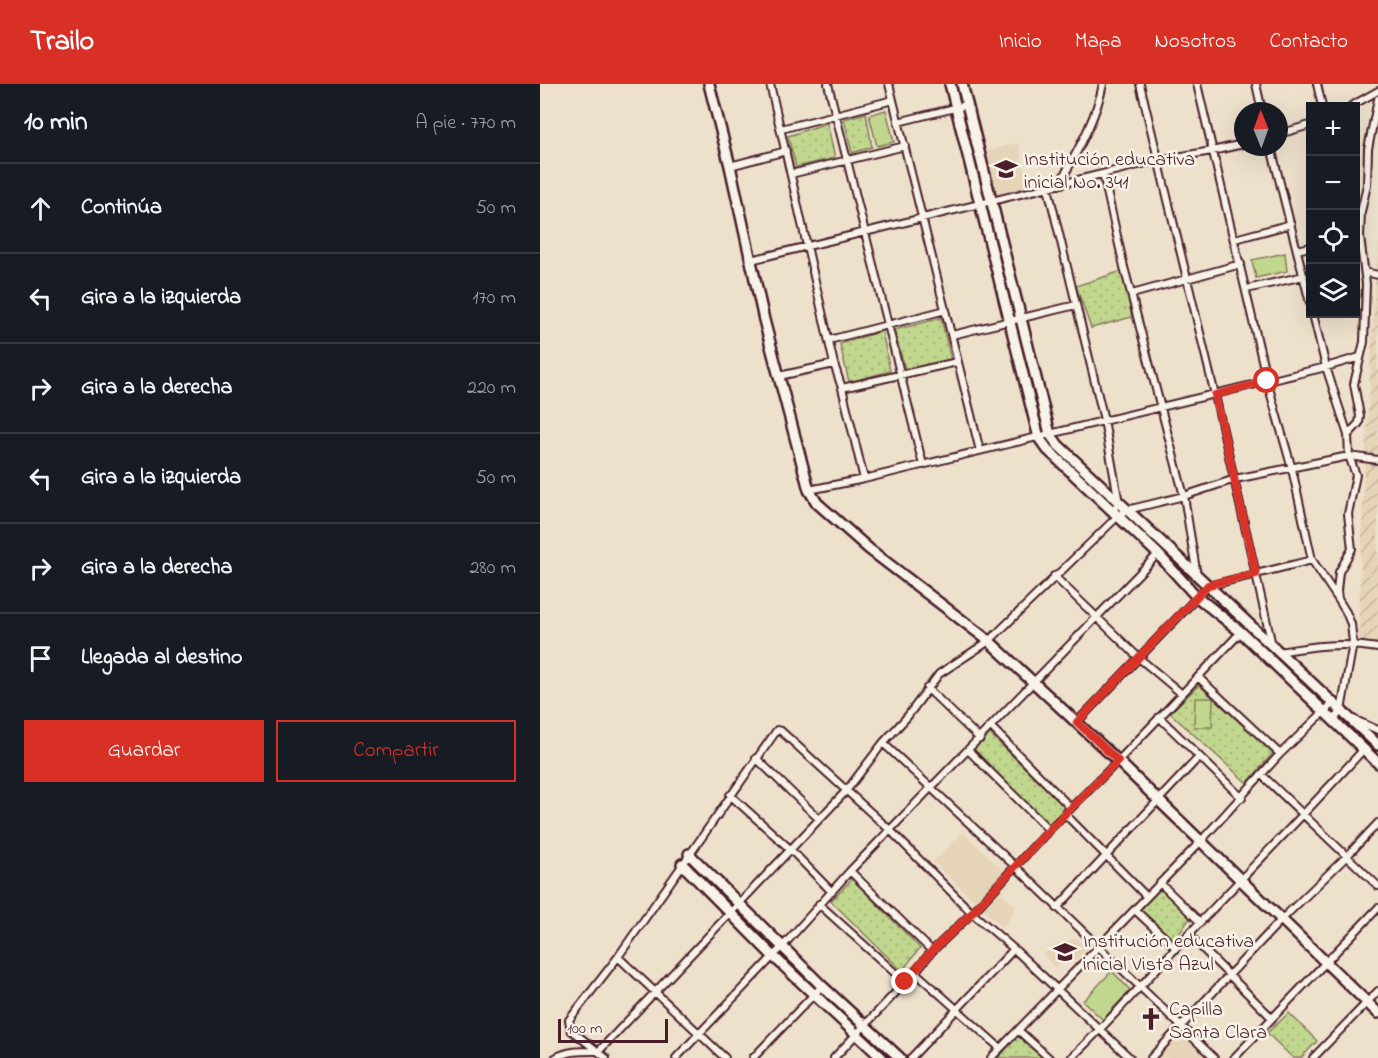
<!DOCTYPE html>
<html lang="es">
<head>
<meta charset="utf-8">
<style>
	:root { --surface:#171b24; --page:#242831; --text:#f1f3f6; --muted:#9ea1a6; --line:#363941; --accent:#d93025 }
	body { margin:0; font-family:"Indie Flower",sans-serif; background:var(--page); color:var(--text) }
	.controls { position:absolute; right:18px; top:18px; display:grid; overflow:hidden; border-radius:0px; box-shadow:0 6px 24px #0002 }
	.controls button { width:54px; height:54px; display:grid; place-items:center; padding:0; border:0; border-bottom:2px solid var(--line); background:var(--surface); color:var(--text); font:30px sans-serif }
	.compass { position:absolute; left:694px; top:18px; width:54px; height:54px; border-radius:50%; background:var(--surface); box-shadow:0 6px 24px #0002; rotate:359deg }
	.scale { position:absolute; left:18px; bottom:15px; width:110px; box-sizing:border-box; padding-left:6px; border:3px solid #4a1f2b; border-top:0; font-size:16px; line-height:21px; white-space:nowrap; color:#4a1f2b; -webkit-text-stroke:4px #f7f3e8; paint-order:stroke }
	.stop { position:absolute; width:18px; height:18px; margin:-14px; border:4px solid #d93025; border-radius:50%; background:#fff }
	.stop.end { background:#d93025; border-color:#fff; box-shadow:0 2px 6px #0008 }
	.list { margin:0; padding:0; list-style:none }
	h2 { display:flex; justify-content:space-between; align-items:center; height:78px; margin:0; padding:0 24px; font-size:26px }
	h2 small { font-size:20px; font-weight:400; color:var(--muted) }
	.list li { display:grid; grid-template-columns:39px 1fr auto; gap:18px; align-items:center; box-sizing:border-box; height:90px; padding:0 24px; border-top:2px solid var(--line) }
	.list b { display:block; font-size:22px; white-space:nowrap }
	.list em { font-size:20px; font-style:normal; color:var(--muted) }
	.actions { display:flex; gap:12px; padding:18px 24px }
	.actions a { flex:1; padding:14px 0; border:2px solid var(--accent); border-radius:0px; text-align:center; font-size:21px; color:var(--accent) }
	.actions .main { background:var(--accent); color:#fff }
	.icon { flex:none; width:33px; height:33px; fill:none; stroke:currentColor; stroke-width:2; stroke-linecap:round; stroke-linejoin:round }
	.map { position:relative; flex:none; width:838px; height:974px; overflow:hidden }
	header { display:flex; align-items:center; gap:36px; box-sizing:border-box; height:84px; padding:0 30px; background:var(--accent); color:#fff }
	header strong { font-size:28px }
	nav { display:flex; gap:33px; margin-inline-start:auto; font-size:21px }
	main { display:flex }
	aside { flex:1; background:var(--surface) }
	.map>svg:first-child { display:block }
	.built { fill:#e6d4b8 }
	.industrial { fill:url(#industrial-furrows) }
	.park { fill:url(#park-dots); stroke:#867b5c; stroke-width:1.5 }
	.garden { fill:#c1d78d; stroke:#867b5c; stroke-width:1.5 }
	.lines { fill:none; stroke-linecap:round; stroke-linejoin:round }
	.street-casing { stroke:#4a1f2b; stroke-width:10 }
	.secondary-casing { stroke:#4a1f2b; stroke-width:14 }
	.street { stroke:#f7f3e8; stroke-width:6 }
	.secondary { stroke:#f7f3e8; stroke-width:9 }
	.route { stroke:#d93025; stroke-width:8 }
	.labels { text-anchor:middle; stroke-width:5; stroke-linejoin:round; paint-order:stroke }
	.poi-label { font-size:20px; fill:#4a1f2b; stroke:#f7f3e8; text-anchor:start }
</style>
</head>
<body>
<header>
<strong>Trailo</strong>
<nav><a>Inicio</a><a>Mapa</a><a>Nosotros</a><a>Contacto</a></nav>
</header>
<main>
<aside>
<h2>10 min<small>A pie · 770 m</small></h2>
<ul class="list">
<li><svg class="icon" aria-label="ahead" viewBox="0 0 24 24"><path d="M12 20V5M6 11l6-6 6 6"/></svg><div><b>Continúa</b></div><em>50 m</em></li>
<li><svg class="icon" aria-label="left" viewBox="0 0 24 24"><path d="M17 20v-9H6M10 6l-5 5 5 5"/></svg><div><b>Gira a la izquierda</b></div><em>170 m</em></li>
<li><svg class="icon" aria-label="right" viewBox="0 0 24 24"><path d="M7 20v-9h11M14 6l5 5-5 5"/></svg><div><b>Gira a la derecha</b></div><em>220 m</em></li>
<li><svg class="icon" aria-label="left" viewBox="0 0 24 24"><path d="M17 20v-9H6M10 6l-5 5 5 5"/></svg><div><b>Gira a la izquierda</b></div><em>50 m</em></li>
<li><svg class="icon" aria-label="right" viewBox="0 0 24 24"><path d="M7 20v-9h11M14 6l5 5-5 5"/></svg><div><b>Gira a la derecha</b></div><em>280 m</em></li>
<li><svg class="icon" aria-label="arrive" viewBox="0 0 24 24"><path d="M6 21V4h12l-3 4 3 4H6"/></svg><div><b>Llegada al destino</b></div></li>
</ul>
<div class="actions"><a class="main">Guardar</a><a>Compartir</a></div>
</aside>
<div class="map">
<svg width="838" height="974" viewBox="0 0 838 974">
	<defs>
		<pattern id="industrial-furrows" width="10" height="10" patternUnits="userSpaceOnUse" patternTransform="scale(1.5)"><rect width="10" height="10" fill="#e6d4b8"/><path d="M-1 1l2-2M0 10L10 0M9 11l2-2" fill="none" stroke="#c7b69e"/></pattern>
		<pattern id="park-dots" width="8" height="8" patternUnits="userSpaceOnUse" patternTransform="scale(1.5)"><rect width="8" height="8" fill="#c1d78d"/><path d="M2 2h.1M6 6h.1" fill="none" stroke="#a7b87a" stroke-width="1.8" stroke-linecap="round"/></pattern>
	</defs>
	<rect width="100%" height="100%" fill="#ede1cc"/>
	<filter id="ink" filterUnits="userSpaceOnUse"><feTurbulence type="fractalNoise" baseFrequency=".0167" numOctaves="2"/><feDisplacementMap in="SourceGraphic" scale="12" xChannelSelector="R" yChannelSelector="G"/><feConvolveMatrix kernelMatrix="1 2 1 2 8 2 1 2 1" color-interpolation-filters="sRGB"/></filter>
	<g filter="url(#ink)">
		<path class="built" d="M 478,59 L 488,103 L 455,111 L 445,67 Z
			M 423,748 L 472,795 L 460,809 L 476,822 L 463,844 L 393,778 Z
			M 536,854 L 547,865 L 532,879 L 526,873 L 515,883 L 503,871 L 512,862 Z
			M 641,948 L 667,974 L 617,974 Z"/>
		<path class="industrial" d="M 838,155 L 838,565 L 818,561 L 824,393 Z"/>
		<path class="park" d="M 326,29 L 332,63 L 312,69 L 304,35 Z
			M 287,39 L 295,74 L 256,83 L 248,52 Z
			M 582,187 L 592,233 L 551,244 L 536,202 Z
			M 401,234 L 411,276 L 366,288 L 354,246 Z
			M 342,247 L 350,287 L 309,298 L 300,260 Z
			M 659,601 L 733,669 L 707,699 L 630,629 Z
			M 450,650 L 526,724 L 507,741 L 434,665 Z
			M 312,795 L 380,864 L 362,887 L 291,817 Z
			M 622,803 L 652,831 L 634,857 L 598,828 Z
			M 749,929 L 777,957 L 761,974 L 753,974 L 727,949 Z
			M 478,952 L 503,974 L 458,974 Z"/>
		<path class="garden" d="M 346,26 L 354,58 L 337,62 L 329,31 Z
			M 745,169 L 747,187 L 716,194 L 712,176 Z
			M 655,614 L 673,614 L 672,643 L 654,643 Z
			M 572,887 L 590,906 L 563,936 L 543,917 Z"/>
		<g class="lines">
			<g class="street-casing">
				<path id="street" d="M 230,0 L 294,280 L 302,304 L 324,395
					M 288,0 L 383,381
					M 349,0 L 440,367
					M 600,0 L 675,311 L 732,561
					M 657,0 L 727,297 L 752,385 L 772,476 L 798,515
					M 716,0 L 722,27
					M 777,0 L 782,22
					M 811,22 L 838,7
					M 358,38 L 427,21
					M 241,45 L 353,16
					M 739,50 L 770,41
					M 731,63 L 770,219
					M 190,82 L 246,67
					M 251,90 L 365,62
					M 563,90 L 584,183 L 644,412 L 657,492
					M 519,101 C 536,69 556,36 563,0
					M 508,104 L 564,336 L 579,419 L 572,427
					M 695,155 L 751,140
					M 757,166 L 770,163
					M 211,176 L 619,76 L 672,67 L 703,60
					M 825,188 L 838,191
					M 707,205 L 764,192
					M 592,210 L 701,180
					M 773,230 L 786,283 L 808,351 L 809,372 L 816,391 L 808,430 L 812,465 L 799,488 L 797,507 L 798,515 L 806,528 L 811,540 L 813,559 L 801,627 L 793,637
					M 412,251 L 536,221
					M 289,256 L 406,226
					M 239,292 L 294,280
					M 302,304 L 417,278
					M 808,351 L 819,339 L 820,332 L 814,300 L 824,258 L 826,200 L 820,153 L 821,128 L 827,101 L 828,65 L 838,15
					M 269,406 L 324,395 L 786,283 L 820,273
					M 514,492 L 599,574 L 642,610
					M 739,568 C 773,562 803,558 838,564
					M 658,593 L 740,670
					M 387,604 L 440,655
					M 619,633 L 702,714
					M 813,635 L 838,646
					M 537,638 L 668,502 L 772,476
					M 451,643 L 531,724
					M 343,659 L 476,783 L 674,974
					M 428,666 L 509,746
					M 216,674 L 279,735
					M 722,691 L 838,802
					M 190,711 L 251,766 L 292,808
					M 525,730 L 606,812
					M 310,787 L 392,867
					M 620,799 L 660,838
					M 279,820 L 365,898
					M 517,824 L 659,673
					M 595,826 L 636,864
					M 648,850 L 732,934
					M 78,873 L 185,974
					M 375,888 L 460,964
					M 478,946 L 509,974
					M 15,974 C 29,966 43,967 59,967 L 307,706 L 343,659 L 367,633 L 399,590 L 449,557 L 577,433 L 587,426 L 644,412 L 695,395 L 809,372 L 838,376
					M 66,974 L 31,946 L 29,936 L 78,873 L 237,646 L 241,647 L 351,747 L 432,829 L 474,865 L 590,974
					M 136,974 L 242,863 L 310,787 L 618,470
					M 213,974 L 282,902
					M 294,974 L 375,888 L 392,867 L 432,829 L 509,746 L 578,677 L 701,548
					M 371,974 L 474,865
					M 451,974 L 660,758 L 740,670 L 793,619
					M 531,974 C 573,934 611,890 651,848 C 708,787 767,728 823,666
					M 611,974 L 741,836 L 807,772 L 838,739
					M 694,974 L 838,824
					M 773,974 L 838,907"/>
			</g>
			<g class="secondary-casing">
				<path id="secondary" d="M 169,0 L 190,82 L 224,236 L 269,406 L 277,419 L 329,465 L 449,557 L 578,677 L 838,929
					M 410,0 L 499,354 L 508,366 L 618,470 L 656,512 L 701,548 L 838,679
					M 422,0 L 510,350 L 518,361 L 838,661
					M 149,770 L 282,902 L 360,974
					M 142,780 L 233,872 L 342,974"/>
			</g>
			<use href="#street" class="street"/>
			<use href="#secondary" class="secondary"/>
		</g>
	</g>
	<g class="lines" filter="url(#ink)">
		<path class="route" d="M 365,898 L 392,867 L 432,829 L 509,746 L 578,677 L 537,638 L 668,501 L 716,490 L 675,311 L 727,297"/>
	</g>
	<defs>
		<g id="school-bare" transform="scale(1.8)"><path d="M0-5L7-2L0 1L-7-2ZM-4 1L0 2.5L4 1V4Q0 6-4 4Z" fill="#4a1f2b" stroke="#f7f3e8" stroke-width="2.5" paint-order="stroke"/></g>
		<g id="church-bare" transform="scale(1.8)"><path d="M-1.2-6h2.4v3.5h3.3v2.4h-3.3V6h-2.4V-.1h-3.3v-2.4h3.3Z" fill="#4a1f2b" stroke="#f7f3e8" stroke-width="2.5" paint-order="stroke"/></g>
	</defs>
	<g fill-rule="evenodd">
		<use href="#school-bare" x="466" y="85"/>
		<use href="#school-bare" x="525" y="868"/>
		<use href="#church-bare" x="611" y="935"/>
	</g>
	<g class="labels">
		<g class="poi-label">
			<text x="484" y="81">Institución educativa<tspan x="484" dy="23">inicial No. 341</tspan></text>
			<text x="543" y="863">Institución educativa<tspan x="543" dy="23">inicial Vista Azul</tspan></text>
			<text x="629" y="931">Capilla<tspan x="629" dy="23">Santa Clara</tspan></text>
		</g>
	</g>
</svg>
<div class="controls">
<button>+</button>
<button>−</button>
<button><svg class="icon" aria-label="locate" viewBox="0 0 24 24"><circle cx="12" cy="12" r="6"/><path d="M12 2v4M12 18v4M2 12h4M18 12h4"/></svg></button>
<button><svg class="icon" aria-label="layers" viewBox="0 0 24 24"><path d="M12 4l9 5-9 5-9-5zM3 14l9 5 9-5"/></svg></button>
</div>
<svg class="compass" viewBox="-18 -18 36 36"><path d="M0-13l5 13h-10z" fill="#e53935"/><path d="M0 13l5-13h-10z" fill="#9ea1a6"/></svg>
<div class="scale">100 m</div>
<div class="stop" style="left:727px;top:297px"></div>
<div class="stop end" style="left:365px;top:898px"></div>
</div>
</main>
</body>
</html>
